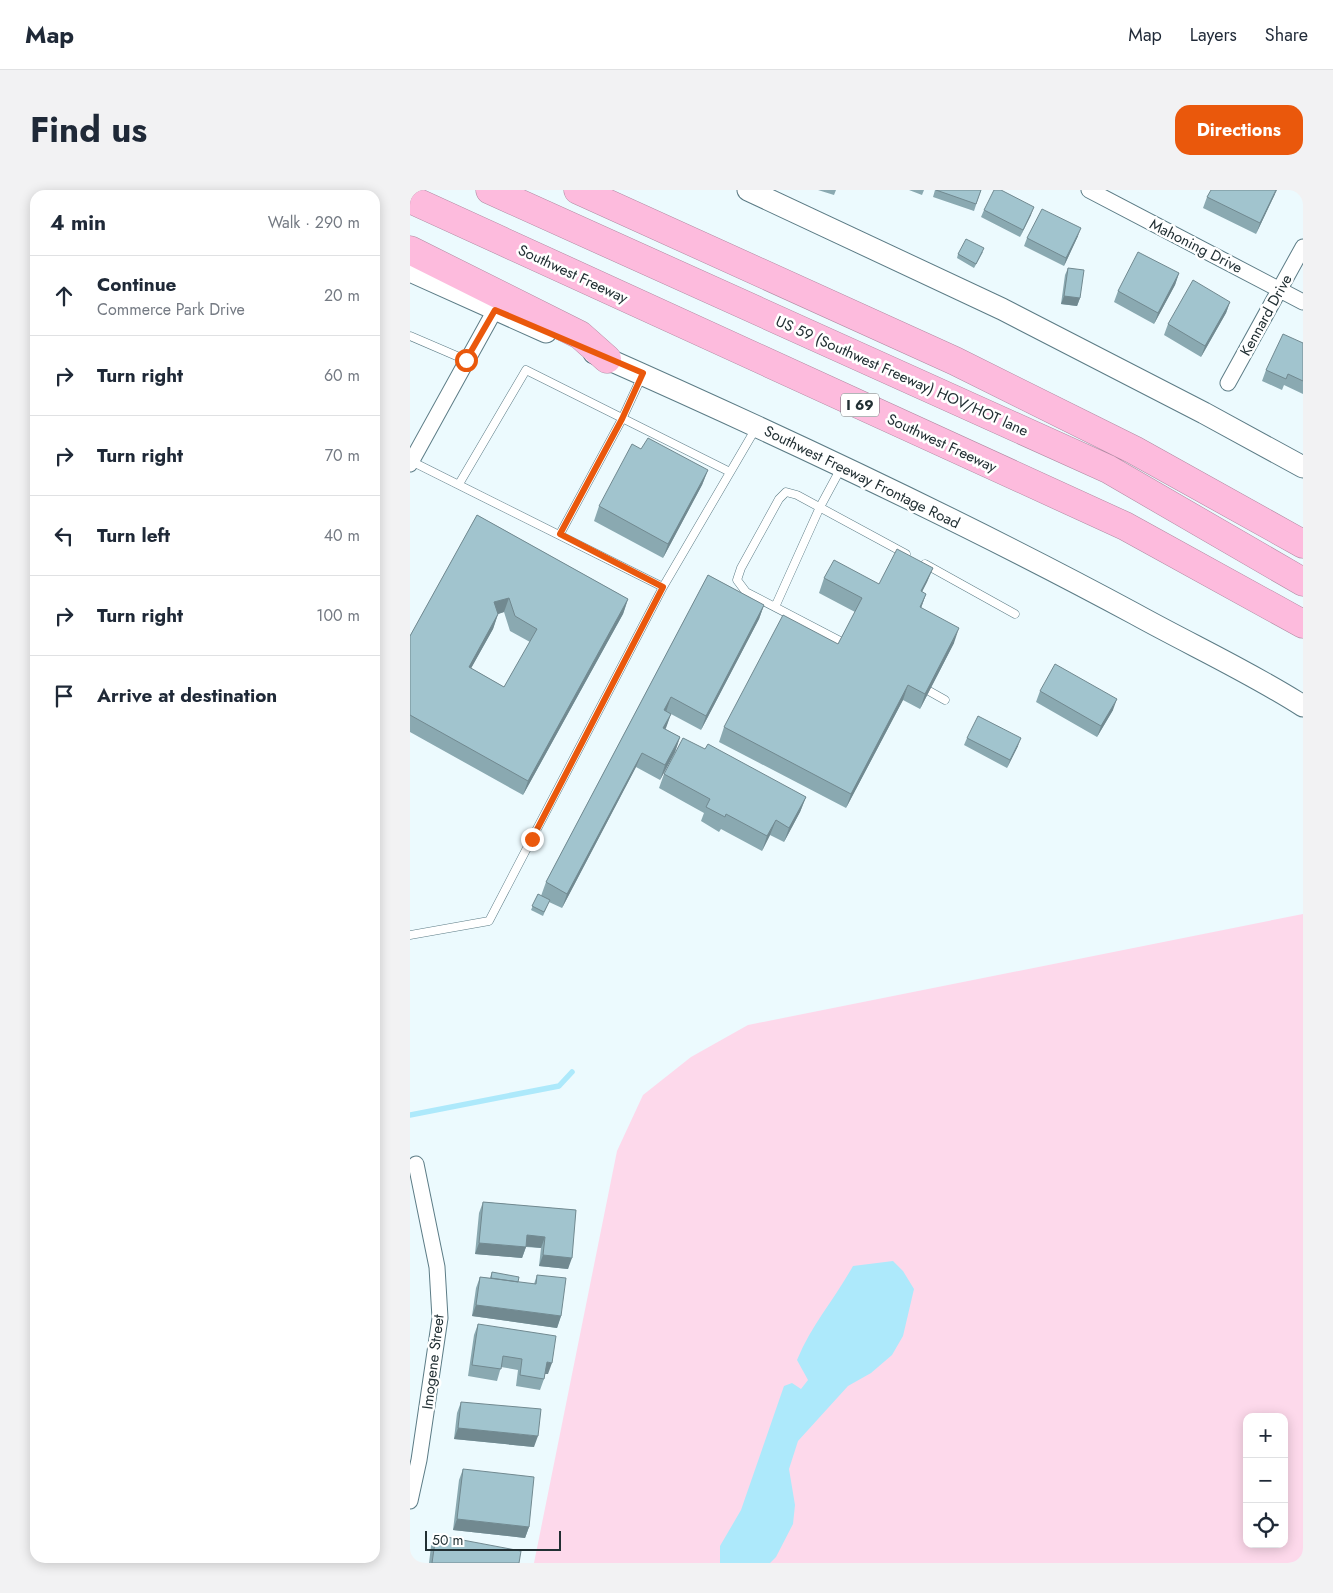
<!DOCTYPE html>
<html lang="en">
<head>
<meta charset="utf-8">
<style>
	:root { --surface:#fff; --page:#f2f2f3; --text:#1f2937; --muted:#747a83; --line:#e0e1e3; --accent:#ea580c }
	body { margin:0; font-family:Jost,sans-serif; background:var(--page); color:var(--text) }
	.controls { position:absolute; right:15px; bottom:15px; display:grid; overflow:hidden; border-radius:10px; box-shadow:0 2px 12px #0003 }
	.controls button { width:45px; height:45px; display:grid; place-items:center; padding:0; border:0; border-bottom:1px solid var(--line); background:var(--surface); color:var(--text); font:25px sans-serif }
	.scale { position:absolute; left:15px; bottom:12px; width:136px; box-sizing:border-box; padding-left:5px; border:2px solid #212f33; border-top:0; font-size:14px; line-height:18px; white-space:nowrap; color:#212f33; -webkit-text-stroke:4px #fff; paint-order:stroke }
	.stop { position:absolute; width:15px; height:15px; margin:-11px; border:4px solid #ea580c; border-radius:50%; background:#fff }
	.stop.end { background:#ea580c; border-color:#fff; box-shadow:0 1px 5px #0008 }
	.list { margin:0; padding:0; list-style:none }
	h2 { display:flex; justify-content:space-between; align-items:center; height:65px; margin:0; padding:0 20px; font-size:21px }
	h2 small { font-size:16px; font-weight:400; color:var(--muted) }
	.list li { display:grid; grid-template-columns:32px 1fr auto; gap:15px; align-items:center; box-sizing:border-box; height:80px; padding:0 20px; border-top:1px solid var(--line) }
	.list b { display:block; font-size:19px; white-space:nowrap }
	.list p { margin:0; font-size:16px; white-space:nowrap; color:var(--muted) }
	.list em { font-size:16px; font-style:normal; color:var(--muted) }
	.icon { flex:none; width:28px; height:28px; fill:none; stroke:currentColor; stroke-width:2; stroke-linecap:round; stroke-linejoin:round }
	.map { position:relative; flex:none; width:893px; height:1373px; overflow:hidden; border-radius:15px }
	header { display:flex; align-items:center; gap:30px; box-sizing:border-box; height:70px; padding:0 25px; background:var(--surface); border-bottom:1px solid var(--line) }
	header strong { font-size:24px }
	nav { display:flex; gap:28px; margin-inline-start:auto; font-size:18px }
	.intro { display:flex; align-items:center; justify-content:space-between; box-sizing:border-box; height:120px; padding:0 30px }
	h1 { margin:0; font-size:35px }
	.button { padding:12px 22px; border-radius:15px; background:var(--accent); color:#fff; font-size:18px; font-weight:700 }
	main { display:flex; gap:30px; padding:0 30px }
	aside { flex:1; background:var(--surface); border-radius:15px; box-shadow:0 2px 12px #0003 }
	.map>svg:first-child { display:block }
	.green { fill:#fdd9eb; fill-rule:evenodd }
	.water { fill:#ade9fb }
	.lines { fill:none; stroke-linecap:round; stroke-linejoin:round }
	.stream { stroke:#ade9fb; stroke-width:5.5 }
	.service-casing { stroke:#5c7c86; stroke-width:9 }
	.minor-casing { stroke:#5c7c86; stroke-width:17 }
	.secondary-casing { stroke:#5c7c86; stroke-width:23 }
	.motorway-casing { stroke:#b08aa2; stroke-width:29 }
	.service { stroke:#fff; stroke-width:8 }
	.minor { stroke:#fff; stroke-width:15 }
	.secondary { stroke:#fff; stroke-width:21 }
	.motorway { stroke:#fdbbdd; stroke-width:28 }
	.wall { fill:#8aa9b1; fill-rule:evenodd }
	.shaded-wall { fill:#718990 }
	.building { fill:#a1c4ce; stroke:#718990; fill-rule:evenodd }
	.route { stroke:#ea580c; stroke-width:6 }
	.labels { text-anchor:middle; stroke-width:5; stroke-linejoin:round; paint-order:stroke }
	.shield { fill:#fff; stroke:#646d70; stroke-width:1 }
	.shield-label { font-size:14px; font-weight:bold; fill:#212f33 }
	.street-label { font-size:15px; fill:#212f33; stroke:#fff }
</style>
</head>
<body>
<header>
<strong>Map</strong>
<nav><a>Map</a><a>Layers</a><a>Share</a></nav>
</header>
<div class="intro"><h1>Find us</h1><a class="button">Directions</a></div>
<main>
<aside>
<h2>4 min<small>Walk · 290 m</small></h2>
<ul class="list">
<li><svg class="icon" aria-label="ahead" viewBox="0 0 24 24"><path d="M12 20V5M6 11l6-6 6 6"/></svg><div><b>Continue</b><p>Commerce Park Drive</p></div><em>20 m</em></li>
<li><svg class="icon" aria-label="right" viewBox="0 0 24 24"><path d="M7 20v-9h11M14 6l5 5-5 5"/></svg><div><b>Turn right</b></div><em>60 m</em></li>
<li><svg class="icon" aria-label="right" viewBox="0 0 24 24"><path d="M7 20v-9h11M14 6l5 5-5 5"/></svg><div><b>Turn right</b></div><em>70 m</em></li>
<li><svg class="icon" aria-label="left" viewBox="0 0 24 24"><path d="M17 20v-9H6M10 6l-5 5 5 5"/></svg><div><b>Turn left</b></div><em>40 m</em></li>
<li><svg class="icon" aria-label="right" viewBox="0 0 24 24"><path d="M7 20v-9h11M14 6l5 5-5 5"/></svg><div><b>Turn right</b></div><em>100 m</em></li>
<li><svg class="icon" aria-label="arrive" viewBox="0 0 24 24"><path d="M6 21V4h12l-3 4 3 4H6"/></svg><div><b>Arrive at destination</b></div></li>
</ul>
</aside>
<div class="map">
<svg width="893" height="1373" viewBox="0 0 893 1373">
	<rect width="100%" height="100%" fill="#ecfafe"/>
	<path class="green" d="M 893,724 L 893,1373 L 124,1373 L 207,961 L 233,905 L 281,867 L 338,835 ZM 837,1227 L 874,1227 L 874,1354 L 837,1354 Z"/>
	<path class="water" d="M 483,1071 L 493,1081 L 504,1099 L 493,1146 L 482,1165 L 461,1183 L 438,1196 L 388,1251 L 379,1279 L 385,1315 L 383,1334 L 366,1367 L 360,1373 L 310,1373 L 310,1356 L 331,1320 L 374,1196 L 382,1193 L 391,1199 L 398,1190 L 387,1170 C 402,1134 424,1110 443,1076 Z"/>
	<g class="lines">
		<path class="stream" d="M 0,925 L 149,896 L 162,882"/>
		<g class="service-casing">
			<path id="service" d="M 0,146 L 56,170
				M 1,271 L 253,397
				M 49,294 L 116,180 L 320,282
				M 150,344 L 212,229 L 232,186
				M 515,374 L 605,424
				M 365,417 L 410,317 L 431,278
				M 432,452 L 336,402 L 327,390 L 331,378 L 369,309 L 376,302 L 387,305 L 496,364
				M 519,501 L 535,510
				M 0,745 L 79,731 L 253,397 L 346,238"/>
		</g>
		<g class="minor-casing">
			<path id="minor" d="M 679,0 L 893,112
				M 818,193 L 893,57
				M 0,274 L 85,120
				M 0,1311 L 9,1270 L 30,1128 L 27,1077 L 6,974"/>
		</g>
		<g class="secondary-casing">
			<path id="secondary" d="M 338,0 L 592,119 L 794,223 L 893,277
				M 0,81 L 136,142
				M 184,163 C 367,244 549,329 725,424 C 781,455 840,482 893,516"/>
		</g>
		<g class="motorway-casing">
			<path id="motorway" d="M 80,0 L 698,279 L 893,392
				M 168,0 L 545,171 L 724,260 L 893,354
				M 0,9 L 715,336 L 893,434
				M 0,60 L 170,145 L 197,169"/>
		</g>
		<use href="#service" class="service"/>
		<use href="#minor" class="minor"/>
		<use href="#secondary" class="secondary"/>
		<use href="#motorway" class="motorway"/>
	</g>
	<path class="wall" d="M 408,0 L 426,0 L 424,5 Z
		M 499,0 L 514,0 L 512,5 Z
		M 525,0 L 571,0 L 564,21 L 523,7 Z
		M 865,4 L 846,44 L 793,18 L 797,7 Z
		M 574,20 L 621,25 L 610,47 L 571,27 Z
		M 668,46 L 654,76 L 614,56 L 617,48 Z
		M 573,62 L 564,78 L 547,68 L 548,64 Z
		M 658,78 L 670,108 L 667,116 L 651,114 L 655,85 Z
		M 769,83 L 765,95 L 744,134 L 704,112 L 708,101 Z
		M 820,112 L 816,123 L 791,167 L 754,145 L 758,134 Z
		M 893,153 L 893,204 L 874,195 L 872,200 L 852,191 L 856,180 Z
		M 298,280 L 292,295 L 253,368 L 184,331 L 189,316 Z
		M 67,325 L 218,409 L 213,424 L 113,605 L 0,542 L 0,446 ZM 94,422 L 100,441 L 120,452 L 94,497 L 61,478 L 83,439 L 88,424 Z
		M 523,378 L 517,392 L 512,402 L 516,404 L 511,418 L 544,453 L 510,519 L 493,510 L 436,618 L 309,552 L 314,537 L 428,454 L 445,422 L 409,403 L 414,388 L 469,394 Z
		M 298,385 L 354,415 L 349,429 L 291,540 L 261,524 L 255,539 L 270,547 L 265,562 L 250,590 L 226,577 L 152,718 L 139,712 L 133,726 L 121,720 L 128,704 L 131,706 L 136,692 Z
		M 630,501 L 703,520 L 687,547 L 626,512 Z
		M 557,548 L 608,556 L 597,578 L 554,555 Z
		M 295,559 L 396,607 L 390,622 L 374,652 L 360,645 L 352,661 L 311,639 L 309,642 L 291,631 L 294,623 L 249,598 L 254,584 Z
		M 73,1012 L 166,1020 L 158,1079 L 129,1076 L 131,1058 L 116,1057 L 112,1068 L 65,1064 L 69,1023 Z
		M 82,1082 L 108,1092 L 124,1094 L 127,1085 L 151,1126 L 147,1138 L 62,1126 L 66,1098 L 70,1087 L 80,1088 Z
		M 68,1134 L 138,1184 L 135,1184 L 134,1189 L 130,1200 L 106,1196 L 108,1180 L 91,1177 L 87,1191 L 58,1186 L 64,1145 Z
		M 51,1212 L 124,1257 L 44,1249 L 47,1223 Z
		M 53,1279 L 119,1337 L 115,1348 L 43,1340 L 49,1290 Z
		M 26,1345 L 109,1373 L 19,1373 L 21,1356 Z"/>
	<path class="shaded-wall" d="M 866,0 L 867,0 L 865,4 L 846,44 L 850,33 Z
		M 624,17 L 621,25 L 610,47 L 613,40 Z
		M 671,38 L 668,46 L 654,76 L 656,68 Z
		M 769,83 L 765,95 L 744,134 L 748,123 Z
		M 654,106 L 670,108 L 667,116 L 651,114 Z
		M 820,112 L 816,123 L 791,167 L 795,156 Z
		M 298,280 L 292,295 L 253,368 L 258,354 Z
		M 523,378 L 517,392 L 505,415 L 511,401 Z
		M 516,404 L 511,418 L 510,417 Z
		M 99,408 L 94,422 L 79,427 L 84,412 Z
		M 218,409 L 213,424 L 113,605 L 118,591 Z
		M 354,415 L 349,429 L 291,540 L 296,526 Z
		M 88,424 L 83,439 L 54,491 L 59,477 Z
		M 549,438 L 544,453 L 510,519 L 515,504 Z
		M 498,495 L 493,510 L 436,618 L 441,604 Z
		M 261,507 L 256,522 L 254,520 Z
		M 707,509 L 703,520 L 687,547 L 691,536 Z
		M 261,524 L 256,538 L 248,553 L 253,538 Z
		M 270,547 L 265,562 L 250,590 L 255,575 Z
		M 611,548 L 608,556 L 597,578 L 600,570 Z
		M 232,563 L 226,577 L 152,718 L 157,704 Z
		M 396,607 L 390,622 L 374,652 L 379,638 Z
		M 366,630 L 360,645 L 352,661 L 357,646 Z
		M 117,1045 L 135,1047 L 131,1058 L 113,1056 Z
		M 69,1053 L 116,1057 L 112,1068 L 65,1064 Z
		M 133,1065 L 162,1068 L 158,1079 L 129,1076 Z
		M 66,1115 L 151,1126 L 147,1138 L 62,1126 Z
		M 137,1172 L 142,1173 L 138,1184 L 133,1184 Z
		M 48,1238 L 128,1246 L 124,1257 L 44,1249 Z
		M 47,1329 L 119,1337 L 115,1348 L 43,1340 Z"/>
	<path class="building" d="M 526,0 L 571,0 L 566,14 Z
		M 584,0 L 591,0 L 624,17 L 613,40 L 574,20 Z
		M 801,0 L 866,0 L 850,33 L 797,7 Z
		M 632,19 L 671,38 L 656,68 L 617,48 Z
		M 556,49 L 574,58 L 566,74 L 548,64 Z
		M 728,62 L 769,83 L 748,123 L 708,101 Z
		M 658,78 L 674,80 L 670,108 L 654,106 Z
		M 783,90 L 820,112 L 795,156 L 758,134 Z
		M 873,144 L 893,153 L 893,191 L 878,184 L 876,189 L 856,180 Z
		M 238,248 L 298,280 L 258,354 L 189,316 L 222,254 L 231,259 Z
		M 67,325 L 218,409 L 118,591 L 0,525 L 0,446 ZM 99,408 L 105,426 L 127,439 L 94,497 L 59,477 L 88,424 L 84,412 Z
		M 487,359 L 523,378 L 511,401 L 516,404 L 510,417 L 549,438 L 515,504 L 498,495 L 441,604 L 314,537 L 373,425 L 428,454 L 452,408 L 414,388 L 424,370 L 469,394 Z
		M 298,385 L 354,415 L 296,526 L 261,507 L 254,520 L 261,524 L 253,538 L 270,547 L 255,575 L 232,563 L 157,704 L 136,692 Z
		M 645,474 L 707,509 L 691,536 L 630,501 Z
		M 568,526 L 611,548 L 600,570 L 557,548 Z
		M 273,548 L 295,559 L 298,554 L 396,607 L 379,638 L 366,630 L 357,646 L 316,624 L 315,627 L 296,617 L 300,609 L 254,584 Z
		M 128,704 L 140,710 L 134,722 L 122,716 Z
		M 73,1012 L 166,1020 L 162,1068 L 133,1065 L 135,1047 L 117,1045 L 116,1057 L 69,1053 Z
		M 82,1082 L 109,1087 L 108,1092 L 81,1088 Z
		M 127,1085 L 156,1088 L 151,1126 L 66,1115 L 70,1087 L 126,1094 Z
		M 68,1134 L 146,1146 L 142,1173 L 137,1172 L 134,1189 L 110,1185 L 112,1169 L 93,1166 L 91,1179 L 62,1175 Z
		M 51,1212 L 131,1219 L 128,1246 L 48,1238 Z
		M 53,1279 L 124,1287 L 119,1337 L 47,1329 Z
		M 26,1345 L 111,1361 L 109,1373 L 22,1373 Z"/>
	<g class="lines">
		<path class="route" d="M 56,170 L 85,120 L 233,183 L 212,229 L 150,344 L 253,397 L 122,649"/>
	</g>
	<g class="labels">
		<rect class="shield" x="431" y="203.5" width="38" height="23" rx="4"/>
		<g class="shield-label">
			<text x="450" y="220">I 69</text>
		</g>
		<g class="street-label">
			<text transform="translate(786 56) rotate(27)" y="5">Mahoning Drive</text>
			<text transform="translate(163 84) rotate(25)" y="5">Southwest Freeway</text>
			<text transform="translate(856 125) rotate(-61)" y="5">Kennard Drive</text>
			<text transform="translate(492 186) rotate(24)" y="5">US 59 (Southwest Freeway) HOV/HOT lane</text>
			<text transform="translate(532 253) rotate(25)" y="5">Southwest Freeway</text>
			<text transform="translate(452 287) rotate(26)" y="5">Southwest Freeway Frontage Road</text>
			<text transform="translate(23 1172) rotate(-83)" y="5">Imogene Street</text>
		</g>
	</g>
</svg>
<div class="controls">
<button>+</button>
<button>−</button>
<button><svg class="icon" aria-label="locate" viewBox="0 0 24 24"><circle cx="12" cy="12" r="6"/><path d="M12 2v4M12 18v4M2 12h4M18 12h4"/></svg></button>
</div>
<div class="scale">50 m</div>
<div class="stop" style="left:56px;top:170px"></div>
<div class="stop end" style="left:122px;top:649px"></div>
</div>
</main>
</body>
</html>
